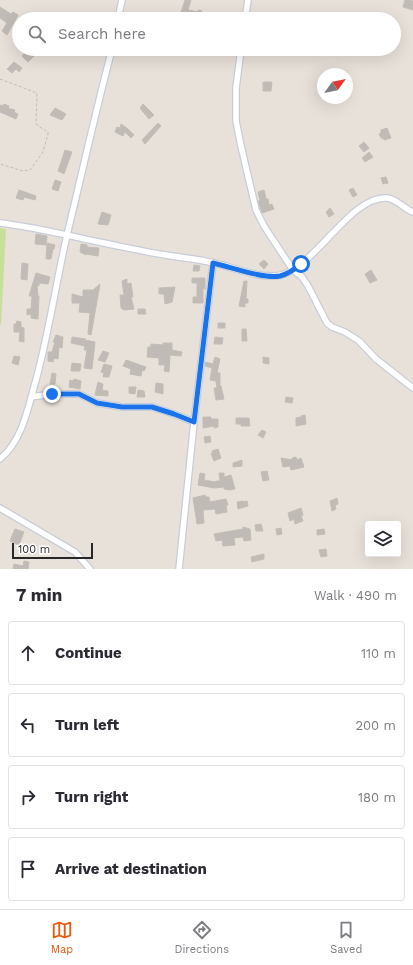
<!DOCTYPE html>
<html lang="en">
<head>
<meta charset="utf-8">
<style>
	:root { --surface:#fff; --page:#f2f2f3; --text:#2b2b33; --muted:#7c7c81; --line:#e1e1e2; --accent:#ea580c }
	body { margin:0; font-family:"Work Sans",sans-serif; background:var(--page); color:var(--text) }
	.controls { position:absolute; right:12px; bottom:12px; display:grid; overflow:hidden; border-radius:4px; box-shadow:0 4px 16px #0002 }
	.controls button { width:36px; height:36px; display:grid; place-items:center; padding:0; border:0; border-bottom:1px solid var(--line); background:var(--surface); color:var(--text); font:20px sans-serif }
	.compass { position:absolute; left:317px; top:68px; width:36px; height:36px; border-radius:50%; background:var(--surface); box-shadow:0 4px 16px #0002; rotate:57deg }
	.scale { position:absolute; left:12px; bottom:10px; width:81px; box-sizing:border-box; padding-left:4px; border:2px solid #272727; border-top:0; font-size:11px; line-height:14px; white-space:nowrap; color:#272727; -webkit-text-stroke:3px #fff; paint-order:stroke }
	.stop { position:absolute; width:12px; height:12px; margin:-9px; border:3px solid #1a73e8; border-radius:50%; background:#fff }
	.stop.end { background:#1a73e8; border-color:#fff; box-shadow:0 1px 4px #0008 }
	.list { margin:0; padding:0; list-style:none }
	h2 { display:flex; justify-content:space-between; align-items:center; height:52px; margin:0; padding:0 16px; font-size:17px }
	h2 small { font-size:13px; font-weight:400; color:var(--muted) }
	.list li { display:grid; grid-template-columns:26px 1fr auto; gap:12px; align-items:center; box-sizing:border-box; height:64px; margin:0 8px 8px; padding:0 8px; border:1px solid var(--line); border-radius:4px }
	.list b { display:block; font-size:15px; white-space:nowrap }
	.list em { font-size:13px; font-style:normal; color:var(--muted) }
	.icon { flex:none; width:22px; height:22px; fill:none; stroke:currentColor; stroke-width:2; stroke-linecap:round; stroke-linejoin:round }
	.map { position:relative; flex:none; width:413px; height:569px; overflow:hidden }
	.search { position:absolute; background:var(--surface); box-shadow:0 4px 16px #0002; left:12px; right:12px; top:12px; height:44px; display:flex; align-items:center; gap:10px; box-sizing:border-box; padding:0 14px; border-radius:22px; color:var(--muted); font-size:15px }
	.sheet { height:340px; background:var(--surface) }
	nav { display:flex; justify-content:space-around; align-items:center; box-sizing:border-box; height:56px; border-top:1px solid var(--line); background:var(--surface); font-size:11px; color:var(--muted) }
	nav a { display:grid; justify-items:center; gap:2px }
	nav .on { color:var(--accent) }
	.map>svg:first-child { display:block }
	.pitch { fill:#c6e099 }
	.building { fill:#c1bbb7; stroke:#c3bdb5 }
	.lines { fill:none; stroke-linecap:round; stroke-linejoin:round }
	.street-casing { stroke:#c9cdd8; stroke-width:8 }
	.path { stroke:#bebebe; stroke-width:1; stroke-dasharray:3 2; stroke-linecap:butt }
	.street { stroke:#fff; stroke-width:5.5 }
	.route { stroke:#1a73e8; stroke-width:5 }
</style>
</head>
<body>
<div class="map">
<svg width="413" height="569" viewBox="0 0 413 569">
	<rect width="100%" height="100%" fill="#e8e1da"/>
	<path class="pitch" d="M 0,228 L 6,229 L 1,325 L 0,324 Z"/>
	<path class="building" d="M 185,0 L 191,0 L 188,10 L 198,12 L 198,10 L 202,11 L 200,19 L 191,17 L 190,19 L 179,19 Z
		M 405,0 L 413,1 L 413,10 L 403,7 Z
		M 0,7 L 11,14 L 13,12 L 18,15 L 7,35 L 2,31 L 7,23 L 0,18 Z
		M 28,49 L 35,49 L 38,52 L 28,62 L 22,56 Z
		M 14,62 L 22,68 L 19,72 L 16,69 L 12,73 L 7,69 Z
		M 263,82 L 272,82 L 271,91 L 263,91 Z
		M 4,104 L 9,106 L 8,108 L 15,110 L 14,112 L 18,114 L 16,119 L 0,112 L 0,105 L 3,106 Z
		M 143,104 L 154,115 L 149,119 L 140,108 Z
		M 55,108 L 66,114 L 62,120 L 50,115 Z
		M 158,123 L 161,126 L 145,144 L 142,140 Z
		M 121,124 L 127,128 L 134,135 L 131,138 L 125,132 L 123,136 L 115,132 L 117,127 L 120,128 Z
		M 387,128 L 391,138 L 384,140 L 383,138 L 381,138 L 379,134 L 381,133 L 381,130 Z
		M 364,142 L 369,148 L 364,152 L 359,146 Z
		M 65,150 L 72,152 L 64,174 L 58,171 Z
		M 369,152 L 373,157 L 365,162 L 362,158 Z
		M 386,177 L 388,183 L 383,184 L 381,178 Z
		M 55,180 L 61,182 L 58,191 L 52,189 Z
		M 353,188 L 357,195 L 353,197 L 349,190 Z
		M 19,190 L 36,196 L 35,200 L 24,197 L 23,200 L 16,198 Z
		M 264,190 L 266,199 L 268,199 L 269,205 L 272,204 L 274,209 L 262,213 L 258,201 L 260,201 L 258,192 Z
		M 330,208 L 334,214 L 329,217 L 326,212 Z
		M 102,212 L 111,215 L 108,225 L 98,224 Z
		M 36,234 L 47,236 L 46,245 L 35,244 Z
		M 47,243 L 55,245 L 54,249 L 53,249 L 51,259 L 46,259 Z
		M 81,244 L 87,245 L 87,247 L 99,248 L 98,256 L 86,254 L 86,255 L 80,252 Z
		M 264,260 L 268,264 L 264,269 L 259,264 Z
		M 22,263 L 28,264 L 27,280 L 21,279 Z
		M 194,265 L 200,266 L 199,271 L 193,271 Z
		M 371,270 L 377,280 L 370,283 L 365,274 Z
		M 36,273 L 50,277 L 48,284 L 39,283 L 39,286 L 37,285 L 38,296 L 39,296 L 38,319 L 31,318 L 31,314 L 27,315 L 27,309 L 31,309 L 32,296 L 29,296 Z
		M 192,278 L 205,278 L 205,289 L 203,288 L 203,303 L 193,303 L 193,297 L 197,297 L 197,283 L 192,283 Z
		M 127,279 L 127,284 L 131,283 L 133,297 L 131,297 L 134,309 L 124,310 L 121,308 L 120,295 L 124,295 L 122,281 Z
		M 244,281 L 247,281 L 246,299 L 248,299 L 248,303 L 245,303 L 245,307 L 239,306 Z
		M 100,284 L 91,335 L 88,334 L 90,313 L 79,312 L 80,303 L 72,303 L 72,294 L 83,297 L 83,290 L 93,290 Z
		M 175,287 L 172,302 L 165,304 L 164,294 L 159,294 L 159,288 Z
		M 138,309 L 145,309 L 146,314 L 138,314 Z
		M 17,321 L 21,322 L 21,327 L 24,328 L 24,342 L 19,341 L 20,332 L 14,332 L 14,324 L 16,324 Z
		M 218,323 L 225,323 L 225,328 L 218,328 Z
		M 242,329 L 246,329 L 247,341 L 242,341 Z
		M 56,335 L 63,337 L 62,348 L 59,347 L 58,359 L 54,358 L 53,362 L 48,361 L 48,352 L 52,352 L 55,342 L 53,342 Z
		M 72,337 L 86,339 L 85,340 L 95,342 L 92,369 L 84,368 L 87,350 L 84,350 L 85,346 L 71,343 Z
		M 215,337 L 223,338 L 222,344 L 214,344 Z
		M 163,343 L 172,343 L 172,350 L 182,352 L 181,356 L 170,355 L 169,372 L 164,371 L 165,365 L 159,365 L 159,358 L 147,357 L 148,347 L 151,347 L 151,344 L 163,345 Z
		M 103,351 L 109,353 L 105,362 L 98,360 Z
		M 14,356 L 20,357 L 18,365 L 12,363 Z
		M 215,357 L 220,359 L 217,373 L 220,373 L 220,386 L 221,386 L 224,399 L 216,400 L 214,388 L 217,388 L 216,381 L 210,380 L 212,368 L 205,366 L 205,362 L 213,364 Z
		M 263,357 L 269,358 L 269,364 L 263,363 Z
		M 126,360 L 146,367 L 144,371 L 142,370 L 141,376 L 130,374 L 131,369 L 123,366 Z
		M 72,363 L 81,364 L 80,371 L 71,371 Z
		M 104,364 L 112,366 L 109,377 L 103,377 L 104,373 L 101,372 Z
		M 52,373 L 56,374 L 55,384 L 50,384 Z
		M 74,379 L 81,381 L 80,389 L 69,387 L 70,380 L 73,381 Z
		M 98,382 L 103,384 L 102,390 L 108,391 L 108,396 L 95,395 Z
		M 156,383 L 163,384 L 163,394 L 155,392 Z
		M 129,387 L 136,387 L 135,394 L 129,393 Z
		M 138,390 L 144,391 L 145,397 L 137,397 Z
		M 286,397 L 293,398 L 292,403 L 285,402 Z
		M 305,415 L 306,424 L 296,426 L 296,418 L 301,417 L 301,416 Z
		M 203,417 L 211,417 L 211,419 L 218,419 L 218,427 L 214,428 L 214,426 L 203,428 Z
		M 236,418 L 249,418 L 250,426 L 241,426 L 241,424 L 236,424 Z
		M 262,430 L 266,432 L 263,438 L 258,435 Z
		M 210,436 L 211,442 L 205,443 L 204,437 Z
		M 218,449 L 221,458 L 214,461 L 211,453 L 213,453 L 212,451 Z
		M 296,457 L 297,460 L 301,458 L 304,467 L 291,470 L 290,466 L 283,467 L 281,458 L 292,460 L 292,458 Z
		M 242,460 L 242,466 L 233,467 L 233,463 Z
		M 267,471 L 269,480 L 263,481 L 261,472 Z
		M 200,473 L 205,474 L 204,480 L 216,482 L 216,481 L 220,481 L 219,473 L 224,473 L 224,477 L 231,475 L 235,489 L 230,490 L 224,489 L 224,487 L 214,488 L 198,485 Z
		M 205,495 L 206,497 L 209,497 L 210,502 L 226,499 L 228,505 L 226,505 L 227,512 L 216,514 L 215,509 L 203,510 L 204,523 L 197,524 L 193,498 Z
		M 337,498 L 338,504 L 335,505 L 336,509 L 332,511 L 330,501 Z
		M 243,501 L 243,502 L 247,501 L 248,506 L 238,509 L 237,502 Z
		M 301,508 L 303,515 L 301,516 L 303,521 L 295,524 L 294,519 L 290,521 L 288,513 Z
		M 261,524 L 263,531 L 256,531 L 255,525 Z
		M 243,527 L 250,529 L 251,540 L 244,541 L 243,537 L 234,538 L 235,545 L 223,546 L 222,540 L 216,541 L 214,534 L 243,529 Z
		M 281,528 L 282,534 L 277,535 L 276,529 Z
		M 15,529 L 24,532 L 19,545 L 10,541 Z
		M 324,529 L 325,534 L 317,535 L 317,530 Z
		M 326,549 L 327,556 L 321,557 L 319,550 Z
		M 264,554 L 264,559 L 252,562 L 251,557 Z
		M 24,561 L 29,562 L 28,569 L 13,569 L 14,564 L 23,566 Z"/>
	<g class="lines">
		<g class="street-casing">
			<path id="street" d="M 118,19 L 122,0
				M 245,19 L 248,0
				M 241,49 L 236,88 L 236,121 L 241,146 L 256,210 L 264,226 L 293,270 L 302,277 L 308,286 L 327,323 L 332,327 L 345,332 L 359,341 L 376,359 L 413,388
				M 0,223 C 35,227 69,236 104,243 C 124,247 145,252 166,255 C 182,258 198,259 214,263 C 233,267 262,280 281,275 C 315,267 351,195 387,198 C 397,199 404,209 413,212
				M 31,397 L 52,394 L 79,394 L 97,403 L 122,407 L 152,407 L 174,414 L 194,422
				M 0,459 C 23,440 28,407 36,380 C 49,332 56,283 67,235 C 82,173 96,110 112,49
				M 0,508 L 75,552 L 90,569
				M 179,569 L 194,422 L 213,263"/>
		</g>
		<path class="path" d="M 0,79 L 37,93 L 36,123 L 38,126 L 48,132 L 48,134 L 43,152 L 30,170 L 23,171 L 0,164"/>
		<use href="#street" class="street"/>
	</g>
	<g class="lines">
		<path class="route" d="M 52,394 L 79,394 L 97,403 L 122,407 L 152,407 L 174,414 L 194,422 L 213,263 C 231,267 263,279 280,276 C 288,274 295,269 301,264"/>
	</g>
</svg>
<div class="controls">
<button><svg class="icon" aria-label="layers" viewBox="0 0 24 24"><path d="M12 4l9 5-9 5-9-5zM3 14l9 5 9-5"/></svg></button>
</div>
<svg class="compass" viewBox="-18 -18 36 36"><path d="M0-13l5 13h-10z" fill="#e53935"/><path d="M0 13l5-13h-10z" fill="#7c7c81"/></svg>
<div class="scale">100 m</div>
<div class="stop" style="left:301px;top:264px"></div>
<div class="stop end" style="left:52px;top:394px"></div>
<div class="search"><svg class="icon" aria-label="search" viewBox="0 0 24 24"><circle cx="10" cy="10" r="6"/><path d="M15 15l6 6"/></svg>Search here</div>
</div>
<section class="sheet">
<h2>7 min<small>Walk · 490 m</small></h2>
<ul class="list">
<li><svg class="icon" aria-label="ahead" viewBox="0 0 24 24"><path d="M12 20V5M6 11l6-6 6 6"/></svg><div><b>Continue</b></div><em>110 m</em></li>
<li><svg class="icon" aria-label="left" viewBox="0 0 24 24"><path d="M17 20v-9H6M10 6l-5 5 5 5"/></svg><div><b>Turn left</b></div><em>200 m</em></li>
<li><svg class="icon" aria-label="right" viewBox="0 0 24 24"><path d="M7 20v-9h11M14 6l5 5-5 5"/></svg><div><b>Turn right</b></div><em>180 m</em></li>
<li><svg class="icon" aria-label="arrive" viewBox="0 0 24 24"><path d="M6 21V4h12l-3 4 3 4H6"/></svg><div><b>Arrive at destination</b></div></li>
</ul>
</section>
<nav>
<a class="on"><svg class="icon" aria-label="map" viewBox="0 0 24 24"><path d="M3 6l6-2 6 2 6-2v14l-6 2-6-2-6 2zM9 4v14M15 6v14"/></svg>Map</a>
<a><svg class="icon" aria-label="directions" viewBox="0 0 24 24"><path d="M12 3l9 9-9 9-9-9zM9 14v-3h6M13 9l2 2-2 2"/></svg>Directions</a>
<a><svg class="icon" aria-label="saved" viewBox="0 0 24 24"><path d="M7 4h10v16l-5-4-5 4z"/></svg>Saved</a>
</nav>
</body>
</html>
